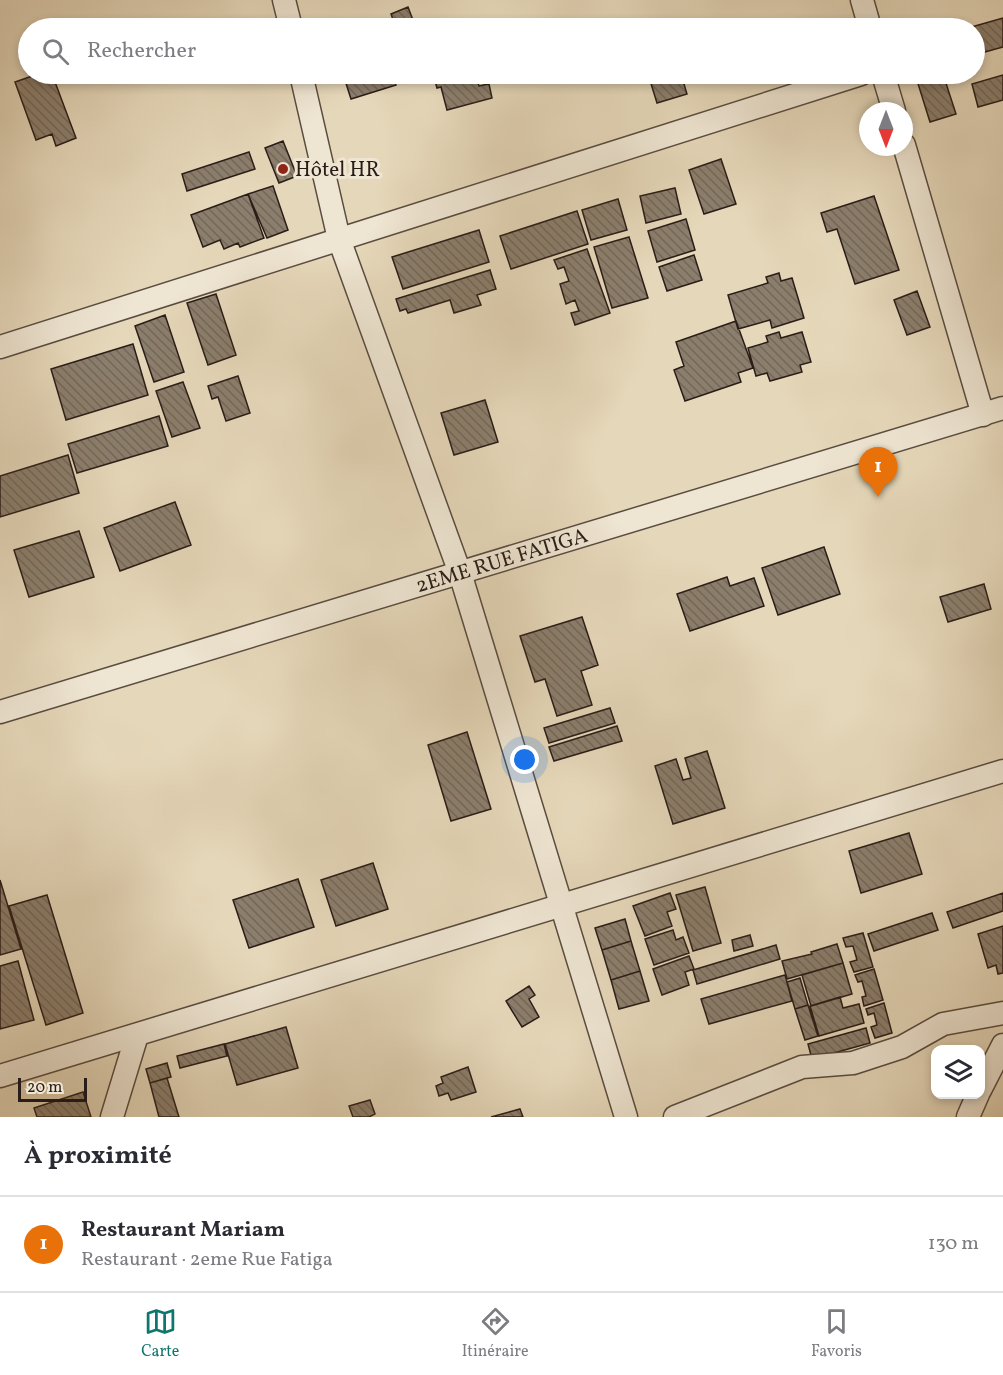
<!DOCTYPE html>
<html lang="fr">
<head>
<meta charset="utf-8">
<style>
	:root { --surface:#fff; --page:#f7f7f7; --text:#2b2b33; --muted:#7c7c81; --line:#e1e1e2; --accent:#0f766e }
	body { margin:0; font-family:Vollkorn,serif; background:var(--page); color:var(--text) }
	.controls { position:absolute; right:18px; bottom:18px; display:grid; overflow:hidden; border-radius:12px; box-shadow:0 3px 9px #0003 }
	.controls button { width:54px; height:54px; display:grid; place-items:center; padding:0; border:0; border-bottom:2px solid var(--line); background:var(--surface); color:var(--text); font:30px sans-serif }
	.compass { position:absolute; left:859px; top:102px; width:54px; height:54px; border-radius:50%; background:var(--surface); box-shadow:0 3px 9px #0003; rotate:180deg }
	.scale { position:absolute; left:18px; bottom:15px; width:69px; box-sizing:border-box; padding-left:6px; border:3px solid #2a1d18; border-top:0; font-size:16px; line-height:21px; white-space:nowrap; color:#2a1d18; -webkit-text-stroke:4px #eee5d2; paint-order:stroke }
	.you { position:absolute; left:525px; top:760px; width:21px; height:21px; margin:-15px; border:4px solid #fff; border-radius:50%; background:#1a73e8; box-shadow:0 0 0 9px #1a73e833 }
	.badge { display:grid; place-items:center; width:39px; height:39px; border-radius:50%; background:var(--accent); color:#fff; font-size:20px; font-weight:700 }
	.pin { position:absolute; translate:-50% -50px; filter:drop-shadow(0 2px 3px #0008) }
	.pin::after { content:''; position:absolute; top:32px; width:21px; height:18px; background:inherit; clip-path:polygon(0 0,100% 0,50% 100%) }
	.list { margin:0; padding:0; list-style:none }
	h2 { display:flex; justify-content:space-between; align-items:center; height:78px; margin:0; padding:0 24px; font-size:26px }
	h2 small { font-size:20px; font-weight:400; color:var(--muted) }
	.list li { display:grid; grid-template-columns:39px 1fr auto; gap:18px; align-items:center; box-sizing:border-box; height:96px; padding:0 24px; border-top:2px solid var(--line) }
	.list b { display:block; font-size:22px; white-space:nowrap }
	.list p { margin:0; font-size:20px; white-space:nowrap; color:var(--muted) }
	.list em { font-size:20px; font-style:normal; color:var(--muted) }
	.icon { flex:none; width:33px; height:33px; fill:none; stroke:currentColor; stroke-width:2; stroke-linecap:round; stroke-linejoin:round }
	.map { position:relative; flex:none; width:1003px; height:1117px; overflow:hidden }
	.search { position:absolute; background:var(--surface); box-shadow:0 3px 9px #0003; left:18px; right:18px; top:18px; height:66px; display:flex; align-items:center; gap:15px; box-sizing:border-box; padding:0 21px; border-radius:33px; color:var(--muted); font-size:22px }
	.sheet { height:174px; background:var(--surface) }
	nav { display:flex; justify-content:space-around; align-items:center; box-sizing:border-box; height:84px; border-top:2px solid var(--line); background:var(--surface); font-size:16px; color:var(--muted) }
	nav a { display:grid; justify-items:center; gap:3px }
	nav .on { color:var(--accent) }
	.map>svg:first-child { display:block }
	.building { fill:url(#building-back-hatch); stroke:#2a1d18; stroke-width:1.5 }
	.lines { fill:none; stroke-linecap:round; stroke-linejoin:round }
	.minor-casing { stroke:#594c40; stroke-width:25 }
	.minor { stroke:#eee5d2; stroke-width:22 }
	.poi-dot { fill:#8f2418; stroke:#eee5d2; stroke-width:2 }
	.labels { text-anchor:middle; stroke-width:6; stroke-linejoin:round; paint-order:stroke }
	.poi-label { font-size:21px; fill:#2a1d18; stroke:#eee5d2; text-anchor:start }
	.street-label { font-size:21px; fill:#2a1d18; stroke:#eee5d2 }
</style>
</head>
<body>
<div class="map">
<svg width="1003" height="1117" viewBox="0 0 1003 1117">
	<defs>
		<pattern id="building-back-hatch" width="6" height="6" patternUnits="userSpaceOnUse" patternTransform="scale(1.5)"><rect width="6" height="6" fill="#8b7e6c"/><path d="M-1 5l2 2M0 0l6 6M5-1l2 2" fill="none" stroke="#726758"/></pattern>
	</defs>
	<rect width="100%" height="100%" fill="#e5d7b9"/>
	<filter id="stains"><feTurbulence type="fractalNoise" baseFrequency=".00333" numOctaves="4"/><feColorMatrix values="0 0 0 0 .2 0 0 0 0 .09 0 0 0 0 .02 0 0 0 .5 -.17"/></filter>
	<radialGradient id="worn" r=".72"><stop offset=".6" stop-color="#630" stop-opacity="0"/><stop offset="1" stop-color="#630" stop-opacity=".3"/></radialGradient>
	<path class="building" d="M 408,7 L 416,28 L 396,28 L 391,14 Z
		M 1003,18 L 1003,47 L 974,55 L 974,28 L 968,28 Z
		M 38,74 L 52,74 L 76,138 L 56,146 L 52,134 L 36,140 L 15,82 Z
		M 343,74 L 392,74 L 396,85 L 351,99 Z
		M 433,74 L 475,74 L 479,86 L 489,84 L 492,98 L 447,110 L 441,87 L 437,88 Z
		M 648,74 L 681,74 L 687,94 L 657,103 Z
		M 915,74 L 943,74 L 956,114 L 930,122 Z
		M 1003,75 L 1003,100 L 978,107 L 972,84 Z
		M 283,141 L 297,176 L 279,183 L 265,148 Z
		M 249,152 L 255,169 L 187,191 L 182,174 Z
		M 721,159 L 736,204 L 704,214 L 689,170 Z
		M 273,186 L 288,230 L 267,238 L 248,194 Z
		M 675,188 L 681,214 L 646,223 L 640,196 Z
		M 248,194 L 264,238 L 240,247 L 238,243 L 224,249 L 220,240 L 203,247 L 191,215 Z
		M 874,196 L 899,270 L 855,284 L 837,229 L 827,232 L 821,213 Z
		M 618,199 L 627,230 L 591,240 L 582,210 Z
		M 577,211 L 588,244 L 511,269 L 500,236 Z
		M 686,219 L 695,250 L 657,262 L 648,231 Z
		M 479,230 L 489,262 L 403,289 L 392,257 Z
		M 629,237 L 648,298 L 612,308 L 594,247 Z
		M 587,249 L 610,313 L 575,325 L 571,313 L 579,311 L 575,300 L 566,304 L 560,284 L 569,281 L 564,267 L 558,269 L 554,260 Z
		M 694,255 L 702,280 L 667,291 L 659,267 Z
		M 490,270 L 496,289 L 477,295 L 481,305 L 454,313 L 450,300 L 408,313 L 406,309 L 400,311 L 396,299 Z
		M 779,273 L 781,281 L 792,278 L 804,318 L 772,328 L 770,320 L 738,329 L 728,295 L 768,283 L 766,277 Z
		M 917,291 L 930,327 L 907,335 L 894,300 Z
		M 216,294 L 236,355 L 208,365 L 187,303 Z
		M 165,315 L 184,372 L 154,382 L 135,326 Z
		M 736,321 L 753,368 L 738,373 L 741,382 L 685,401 L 674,370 L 684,366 L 676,342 Z
		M 779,332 L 781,338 L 802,332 L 811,362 L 800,365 L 802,372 L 770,381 L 767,373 L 756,376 L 748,348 L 768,342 L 766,336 Z
		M 133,344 L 148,395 L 66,420 L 51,369 Z
		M 238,376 L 250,413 L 226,421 L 218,397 L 212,399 L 208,386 Z
		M 183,382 L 200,428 L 172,437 L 156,391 Z
		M 485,400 L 498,442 L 454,455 L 441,413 Z
		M 159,416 L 168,446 L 77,473 L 68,444 Z
		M 68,455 L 79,493 L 0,517 L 0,476 Z
		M 175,502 L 191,545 L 120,571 L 104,528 Z
		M 79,531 L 94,577 L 29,597 L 14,550 Z
		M 824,547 L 840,594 L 778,615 L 762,568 Z
		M 727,577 L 730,586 L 754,578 L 764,606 L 690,631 L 677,594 Z
		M 984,584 L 991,609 L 948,622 L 940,597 Z
		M 582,617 L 598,665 L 581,671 L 592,705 L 557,716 L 545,679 L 535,682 L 520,636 Z
		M 610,708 L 615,723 L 549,743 L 544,728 Z
		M 617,726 L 622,741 L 554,761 L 549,747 Z
		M 467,732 L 491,809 L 451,821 L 428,745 Z
		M 707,751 L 725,808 L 673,824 L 655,766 L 676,759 L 683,780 L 691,778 L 685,758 Z
		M 909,833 L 922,874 L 861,893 L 849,851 Z
		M 373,863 L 388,909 L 336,926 L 321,880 Z
		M 298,879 L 314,927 L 249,948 L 233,900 Z
		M 0,880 L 21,949 L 0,955 Z
		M 705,887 L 721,943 L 693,951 L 676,895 Z
		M 670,893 L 676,909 L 667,912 L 672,926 L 645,936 L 633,906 Z
		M 1003,893 L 1003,911 L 953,928 L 947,912 Z
		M 47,895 L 83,1013 L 46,1025 L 9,906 Z
		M 932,913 L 938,930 L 874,951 L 868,934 Z
		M 625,919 L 631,941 L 602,950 L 595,928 Z
		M 1003,926 L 1003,973 L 998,974 L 996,965 L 988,968 L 978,934 Z
		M 673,930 L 676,940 L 683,937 L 689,953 L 654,965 L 645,939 Z
		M 863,933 L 873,967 L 854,972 L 850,962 L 857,960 L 853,946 L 846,947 L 843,938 Z
		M 750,935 L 753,946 L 734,951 L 732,940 Z
		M 631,941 L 640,971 L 611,980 L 602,950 Z
		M 837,944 L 843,963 L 787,979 L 782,961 L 812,954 L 811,952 Z
		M 776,945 L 780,959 L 697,984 L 693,970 Z
		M 689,956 L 694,969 L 685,972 L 689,985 L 662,995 L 653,969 Z
		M 18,961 L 34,1020 L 0,1029 L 0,966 Z
		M 843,963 L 852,994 L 811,1006 L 802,975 Z
		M 874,969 L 883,1000 L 864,1006 L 862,997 L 866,996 L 862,981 L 858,982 L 855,975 Z
		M 640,971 L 649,1001 L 619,1009 L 611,980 Z
		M 785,975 L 792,1001 L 709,1024 L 701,999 Z
		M 800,978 L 808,1005 L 795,1009 L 787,982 Z
		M 529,986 L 535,995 L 529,999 L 539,1017 L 522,1027 L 506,1001 Z
		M 840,997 L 843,1008 L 859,1004 L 864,1023 L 819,1036 L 810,1006 Z
		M 884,1003 L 892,1033 L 875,1038 L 871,1027 L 877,1025 L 874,1013 L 868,1015 L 866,1009 Z
		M 808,1005 L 818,1036 L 805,1040 L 795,1009 Z
		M 286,1027 L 298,1068 L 237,1085 L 225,1044 Z
		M 866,1028 L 870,1043 L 812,1059 L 808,1044 Z
		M 224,1044 L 227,1056 L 180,1068 L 177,1056 Z
		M 167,1063 L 171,1077 L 150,1083 L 146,1069 Z
		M 468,1067 L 476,1092 L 451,1100 L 448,1093 L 439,1096 L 436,1086 L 443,1083 L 441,1077 Z
		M 167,1078 L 179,1117 L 159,1117 L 150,1083 Z
		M 83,1092 L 91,1117 L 37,1117 L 34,1108 Z
		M 370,1100 L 375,1114 L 369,1117 L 353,1117 L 349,1106 Z
		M 520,1109 L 523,1117 L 491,1117 Z"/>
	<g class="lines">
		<g class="minor-casing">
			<g id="minor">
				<path d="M 284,0 L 291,28"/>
				<path d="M 862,0 L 870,28"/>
				<path d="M 301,74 L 339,239 L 460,573 L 626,1117"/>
				<path d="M 883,74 L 894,111"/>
				<path d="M 904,145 L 983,415"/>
				<path d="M 0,347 L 861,74"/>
				<path id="s1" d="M 0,712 L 1003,408"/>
				<path d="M 0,1076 L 1003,771"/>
				<path d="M 980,1090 L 1003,1045"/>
				<path d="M 112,1117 L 137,1035"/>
				<path d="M 675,1117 L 802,1067 L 853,1063 L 902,1047 L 943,1024 L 1003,1013"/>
				<path d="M 968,1117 L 978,1094"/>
			</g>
		</g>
		<use href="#minor" class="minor"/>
	</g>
	<circle class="poi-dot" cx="283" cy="169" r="6"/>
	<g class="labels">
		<g class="poi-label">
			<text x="295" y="176">Hôtel HR</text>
		</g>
		<g class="street-label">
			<text dy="7" stroke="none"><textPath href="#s1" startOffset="524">2EME RUE FATIGA</textPath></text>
		</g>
	</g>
	<rect width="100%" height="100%" filter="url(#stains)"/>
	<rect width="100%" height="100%" fill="url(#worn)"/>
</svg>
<div class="controls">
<button><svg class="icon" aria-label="layers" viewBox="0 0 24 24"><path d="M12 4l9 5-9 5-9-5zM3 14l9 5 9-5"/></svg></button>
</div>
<svg class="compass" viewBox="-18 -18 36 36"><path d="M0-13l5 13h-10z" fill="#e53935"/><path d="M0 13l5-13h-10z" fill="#7c7c81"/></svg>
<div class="scale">20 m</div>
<div class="you"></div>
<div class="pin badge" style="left:878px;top:497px;background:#e8710a">1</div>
<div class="search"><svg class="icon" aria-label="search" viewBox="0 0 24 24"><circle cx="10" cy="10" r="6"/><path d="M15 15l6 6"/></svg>Rechercher</div>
</div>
<section class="sheet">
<h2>À proximité<small></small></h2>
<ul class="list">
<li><span class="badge" style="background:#e8710a">1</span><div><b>Restaurant Mariam</b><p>Restaurant · 2eme Rue Fatiga</p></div><em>130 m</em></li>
</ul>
</section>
<nav>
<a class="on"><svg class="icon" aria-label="map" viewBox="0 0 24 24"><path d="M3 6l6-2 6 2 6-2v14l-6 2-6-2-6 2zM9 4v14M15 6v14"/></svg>Carte</a>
<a><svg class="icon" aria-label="directions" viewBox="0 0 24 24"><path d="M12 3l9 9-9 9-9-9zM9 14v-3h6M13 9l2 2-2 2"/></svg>Itinéraire</a>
<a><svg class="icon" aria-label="saved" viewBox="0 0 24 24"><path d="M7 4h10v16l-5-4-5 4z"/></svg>Favoris</a>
</nav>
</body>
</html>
